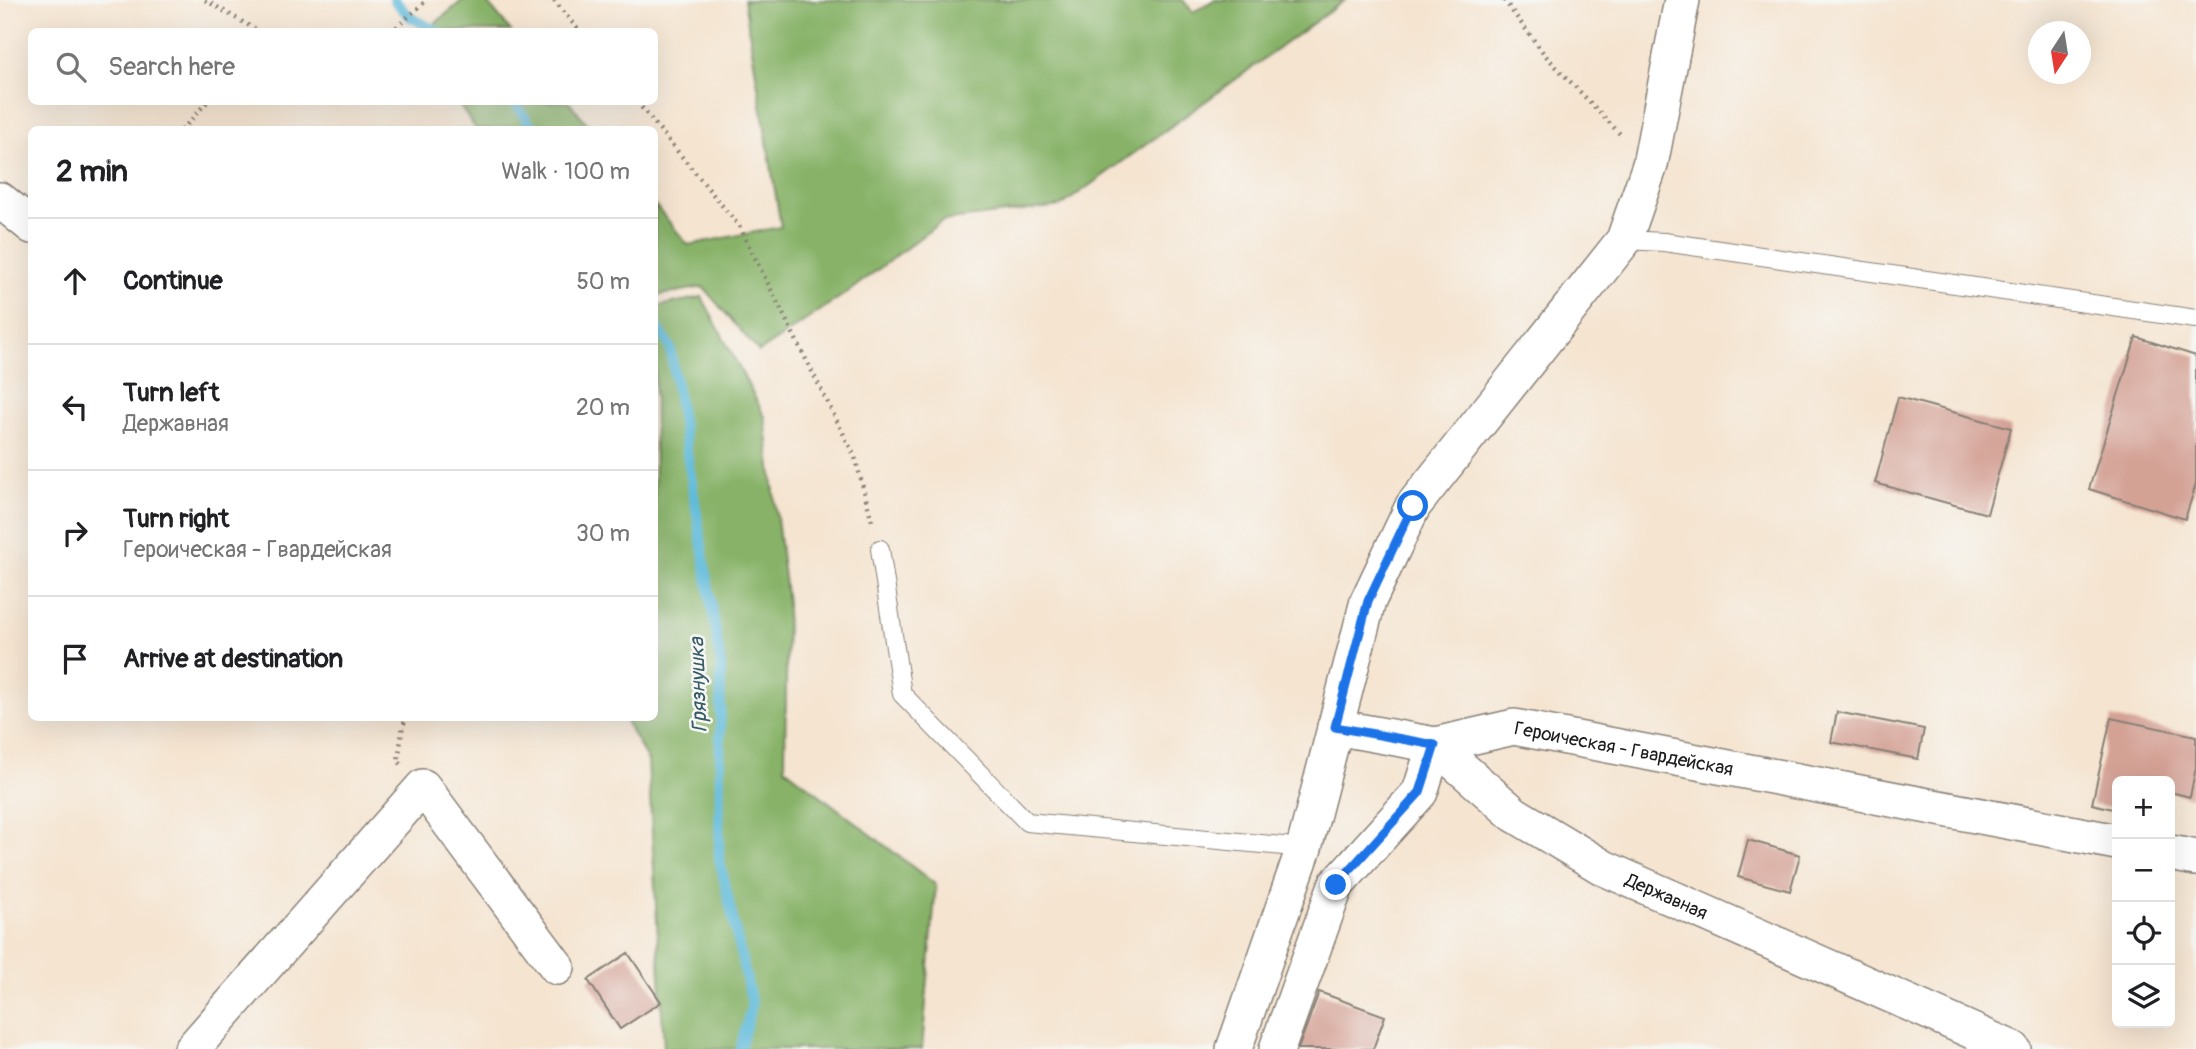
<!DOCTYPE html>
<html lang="en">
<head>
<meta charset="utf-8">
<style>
	:root { --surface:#fff; --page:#f2f2f2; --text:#202124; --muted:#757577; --line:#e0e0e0 }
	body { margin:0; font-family:Pangolin,sans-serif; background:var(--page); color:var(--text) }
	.controls { position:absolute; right:21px; bottom:21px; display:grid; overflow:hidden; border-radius:10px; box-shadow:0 7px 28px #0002 }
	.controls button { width:63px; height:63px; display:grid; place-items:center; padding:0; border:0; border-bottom:2px solid var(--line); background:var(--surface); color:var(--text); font:35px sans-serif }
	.compass { position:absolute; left:2028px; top:21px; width:63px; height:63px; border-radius:50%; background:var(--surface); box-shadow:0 7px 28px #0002; rotate:192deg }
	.stop { position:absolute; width:21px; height:21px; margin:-16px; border:5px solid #1a73e8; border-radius:50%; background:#fff }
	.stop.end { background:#1a73e8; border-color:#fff; box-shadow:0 2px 7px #0008 }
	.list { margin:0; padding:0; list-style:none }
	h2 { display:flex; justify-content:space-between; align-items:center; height:91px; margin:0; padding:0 28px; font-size:30px }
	h2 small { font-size:23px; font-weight:400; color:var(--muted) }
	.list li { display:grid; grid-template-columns:46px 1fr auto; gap:21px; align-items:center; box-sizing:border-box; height:126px; padding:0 28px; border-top:2px solid var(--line) }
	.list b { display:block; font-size:26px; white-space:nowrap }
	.list p { margin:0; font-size:23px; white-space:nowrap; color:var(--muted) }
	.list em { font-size:23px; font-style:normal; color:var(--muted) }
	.icon { flex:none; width:38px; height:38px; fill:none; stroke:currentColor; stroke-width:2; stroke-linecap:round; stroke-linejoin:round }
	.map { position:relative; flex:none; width:2196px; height:1049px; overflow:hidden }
	.search { position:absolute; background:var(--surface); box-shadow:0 7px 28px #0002; left:28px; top:28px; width:630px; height:77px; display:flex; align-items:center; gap:18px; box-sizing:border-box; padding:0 24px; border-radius:10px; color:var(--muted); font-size:26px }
	.panel { position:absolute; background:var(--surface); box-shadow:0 7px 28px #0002; left:28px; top:126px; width:630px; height:595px; border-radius:10px }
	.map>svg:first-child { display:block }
	.forest { fill:#87b268; stroke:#526742; stroke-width:2 }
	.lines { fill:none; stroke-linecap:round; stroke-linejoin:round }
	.stream { stroke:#5cb9da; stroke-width:10 }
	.building { fill:#d4a195 }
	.lane-casing { stroke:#888076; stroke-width:20 }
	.street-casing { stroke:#888076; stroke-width:38 }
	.path { stroke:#888076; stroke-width:4.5; stroke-dasharray:2 5; stroke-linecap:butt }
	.lane { stroke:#fff; stroke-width:18 }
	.street { stroke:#fff; stroke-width:35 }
	.route { stroke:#1a73e8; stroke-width:9 }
	.labels { text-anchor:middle; stroke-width:5; stroke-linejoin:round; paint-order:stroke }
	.street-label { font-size:19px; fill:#1c1c1c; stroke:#f6f6f2 }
	.water-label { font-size:21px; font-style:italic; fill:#365b68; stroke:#f6f6f2 }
</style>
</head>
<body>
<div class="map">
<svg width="2196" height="1049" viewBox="0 0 2196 1049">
	<rect width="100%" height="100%" fill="#f6f6f2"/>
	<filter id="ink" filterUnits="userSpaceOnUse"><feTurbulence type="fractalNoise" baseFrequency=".0143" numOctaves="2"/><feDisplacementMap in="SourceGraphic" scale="14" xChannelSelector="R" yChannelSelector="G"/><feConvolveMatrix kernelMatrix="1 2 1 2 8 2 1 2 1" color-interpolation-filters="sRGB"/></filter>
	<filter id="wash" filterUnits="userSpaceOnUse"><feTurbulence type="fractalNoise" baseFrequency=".00686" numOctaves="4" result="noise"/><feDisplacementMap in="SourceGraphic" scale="28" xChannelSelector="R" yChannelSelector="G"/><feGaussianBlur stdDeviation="1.57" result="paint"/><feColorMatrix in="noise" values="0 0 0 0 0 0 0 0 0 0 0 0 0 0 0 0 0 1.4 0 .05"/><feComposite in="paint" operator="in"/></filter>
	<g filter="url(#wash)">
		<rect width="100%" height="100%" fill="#f5e4d0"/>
		<path class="forest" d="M 463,0 L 485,0 L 511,31 L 426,31 Z
			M 744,0 L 1183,0 L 1193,12 L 1214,0 L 1345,0 L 1061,206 L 942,221 L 852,289 L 759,352 L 703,287 L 654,296 L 655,205 L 688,245 L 781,227 Z
			M 457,102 L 569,102 L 592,129 L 476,129 Z
			M 702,297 L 765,417 L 787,603 L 785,768 L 936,885 L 922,1049 L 664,1049 L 648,761 L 624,718 L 654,718 L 655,307 Z"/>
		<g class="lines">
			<path class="stream" d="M 394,0 L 410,17 L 439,32
				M 514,102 L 534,130
				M 654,321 L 670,347 L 721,664 L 719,857 L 752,1004 L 740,1049"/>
		</g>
		<g id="blocks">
			<path class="building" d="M 2136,337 L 2196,356 L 2196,484 L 2185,519 L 2089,489 Z
				M 1898,397 L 2011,428 L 1987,514 L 1875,483 Z
				M 1837,712 L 1924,729 L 1918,759 L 1831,742 Z
				M 2111,718 L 2196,736 L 2196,767 L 2190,797 L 2170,792 L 2170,781 L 2117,781 L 2117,810 L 2092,804 Z
				M 1748,840 L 1800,855 L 1790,891 L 1738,877 Z
				M 628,953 L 661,1002 L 620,1029 L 588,980 Z
				M 1319,992 L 1385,1016 L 1373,1049 L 1298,1049 Z"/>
		</g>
	</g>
	<g filter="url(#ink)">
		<use href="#blocks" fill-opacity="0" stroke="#888076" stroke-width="2"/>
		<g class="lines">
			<g class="lane-casing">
				<path id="lane" d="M 1624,240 L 1664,242 L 2196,319
					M 880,549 L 902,694 L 1027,822 L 1304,848"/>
			</g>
			<g class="street-casing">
				<g id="street">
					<path d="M 0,200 L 32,226"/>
					<path id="s1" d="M 1335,727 L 1435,745 L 1514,814 L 1604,868 L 2013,1049"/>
					<path d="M 2170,853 L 2196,858"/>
					<path d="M 192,1049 L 423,787 L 557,967"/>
					<path d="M 1234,1049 L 1304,848 L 1368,601 L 1413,506 L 1624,240 L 1650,165 L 1682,0"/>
					<path id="s2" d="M 1277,1049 L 1336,885 L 1420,792 L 1435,745 L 1514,727 L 2117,842"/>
				</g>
			</g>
			<path class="path" d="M 205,0 L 260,32
				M 554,0 L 580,32
				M 1504,0 L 1545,55 L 1620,134
				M 391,32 L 427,0
				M 637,102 L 739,226 L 855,457 L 873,525
				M 182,130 L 207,102
				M 401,764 L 398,761 L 403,725 L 407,718"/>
			<use href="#lane" class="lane"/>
			<use href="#street" class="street"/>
		</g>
	</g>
	<g class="lines" filter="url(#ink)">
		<path class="route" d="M 1336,885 L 1420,792 L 1435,745 L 1335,727 L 1368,601 L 1413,506"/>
	</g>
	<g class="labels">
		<g class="street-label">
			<text dy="7" stroke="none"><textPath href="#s2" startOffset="542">Героическая - Гвардейская</textPath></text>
			<text dy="7" stroke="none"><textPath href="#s1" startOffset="380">Державная</textPath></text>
		</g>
		<g class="water-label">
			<text transform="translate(698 685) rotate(-92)" y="7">Грязнушка</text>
		</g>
	</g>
</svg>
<div class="controls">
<button>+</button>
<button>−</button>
<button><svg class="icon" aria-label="locate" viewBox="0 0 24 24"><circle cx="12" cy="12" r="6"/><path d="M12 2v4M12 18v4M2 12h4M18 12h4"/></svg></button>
<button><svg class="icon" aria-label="layers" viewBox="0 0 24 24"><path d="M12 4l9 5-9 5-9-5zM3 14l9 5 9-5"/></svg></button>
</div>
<svg class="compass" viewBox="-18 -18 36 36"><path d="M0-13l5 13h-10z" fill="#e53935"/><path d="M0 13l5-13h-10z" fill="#757577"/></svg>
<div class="stop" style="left:1413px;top:506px"></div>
<div class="stop end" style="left:1336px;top:885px"></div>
<div class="search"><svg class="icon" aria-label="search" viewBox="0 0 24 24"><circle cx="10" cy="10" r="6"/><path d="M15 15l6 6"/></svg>Search here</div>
<section class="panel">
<h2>2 min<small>Walk · 100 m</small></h2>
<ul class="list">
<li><svg class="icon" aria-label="ahead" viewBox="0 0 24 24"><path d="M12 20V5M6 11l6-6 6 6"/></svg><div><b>Continue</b></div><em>50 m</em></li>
<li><svg class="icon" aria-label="left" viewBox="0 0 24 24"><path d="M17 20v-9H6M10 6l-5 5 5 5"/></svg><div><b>Turn left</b><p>Державная</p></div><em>20 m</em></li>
<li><svg class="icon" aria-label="right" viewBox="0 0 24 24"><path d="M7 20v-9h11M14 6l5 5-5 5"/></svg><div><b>Turn right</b><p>Героическая - Гвардейская</p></div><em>30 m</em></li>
<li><svg class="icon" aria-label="arrive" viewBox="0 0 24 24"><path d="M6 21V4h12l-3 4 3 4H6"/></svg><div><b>Arrive at destination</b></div></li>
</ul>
</section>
</div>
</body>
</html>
